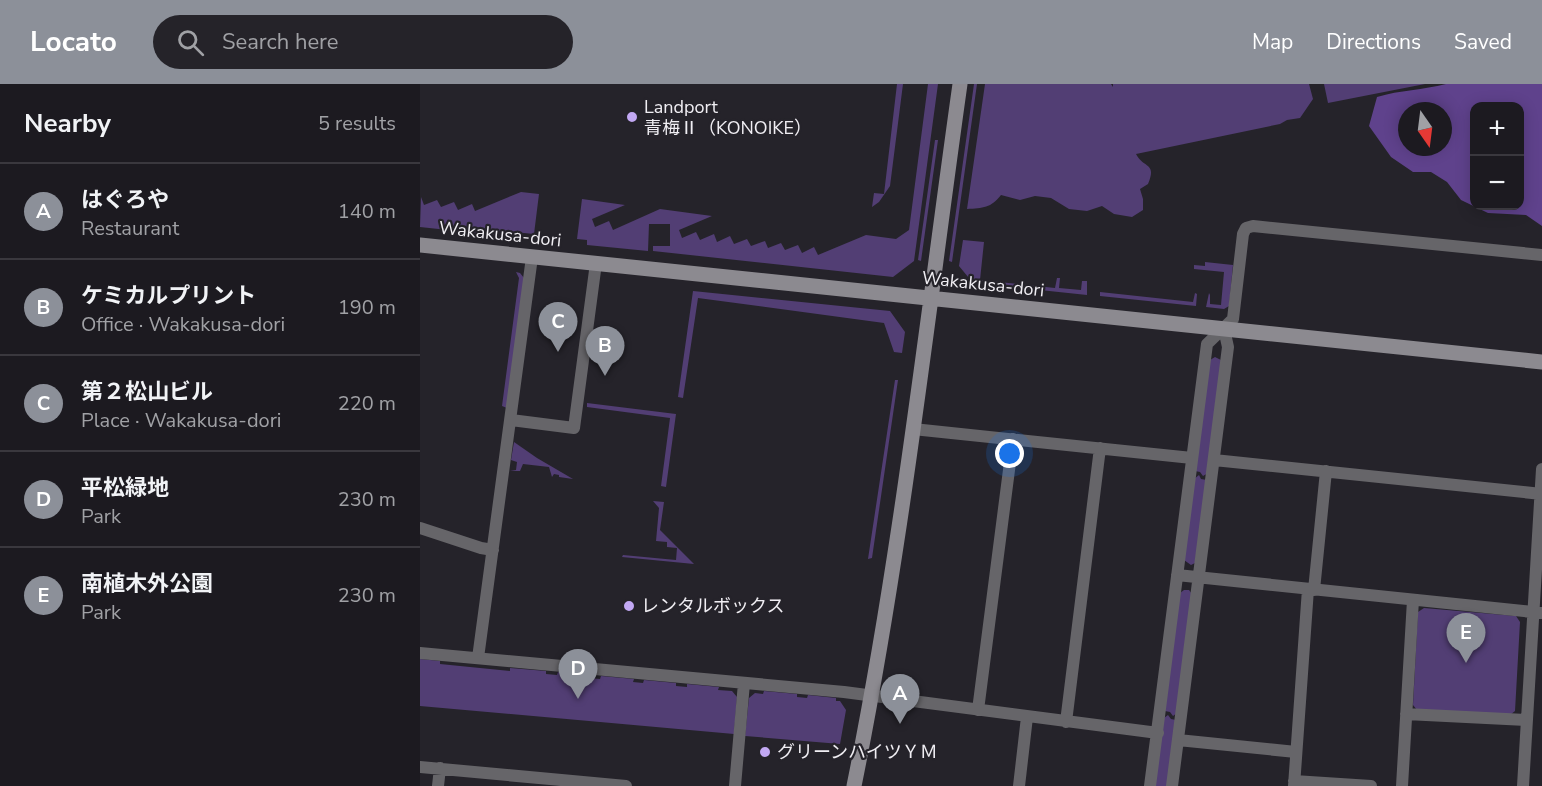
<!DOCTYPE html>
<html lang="en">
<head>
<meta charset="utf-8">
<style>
	:root { --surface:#1c1a20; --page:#252329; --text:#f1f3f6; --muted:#a0a1a5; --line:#3a383e; --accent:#8c9099 }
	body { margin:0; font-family:"Nunito Sans","Noto Sans JP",sans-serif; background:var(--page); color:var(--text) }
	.controls { position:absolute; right:18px; top:18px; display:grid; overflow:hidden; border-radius:12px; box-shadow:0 3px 15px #0003 }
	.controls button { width:54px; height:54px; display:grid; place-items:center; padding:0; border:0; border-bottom:2px solid var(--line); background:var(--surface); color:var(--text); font:30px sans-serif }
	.compass { position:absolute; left:978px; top:18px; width:54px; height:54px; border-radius:50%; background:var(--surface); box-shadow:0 3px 15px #0003; rotate:166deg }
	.you { position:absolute; left:590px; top:370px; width:21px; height:21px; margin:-15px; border:4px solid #fff; border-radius:50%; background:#1a73e8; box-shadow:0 0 0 9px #1a73e833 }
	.badge { display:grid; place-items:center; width:39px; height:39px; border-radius:50%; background:var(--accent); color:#fff; font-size:20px; font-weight:700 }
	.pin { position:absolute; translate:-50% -50px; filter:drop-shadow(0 2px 3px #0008) }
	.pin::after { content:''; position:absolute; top:32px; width:21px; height:18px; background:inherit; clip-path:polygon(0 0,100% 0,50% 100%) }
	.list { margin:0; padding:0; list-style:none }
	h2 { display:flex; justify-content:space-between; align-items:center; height:78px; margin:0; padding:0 24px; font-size:26px }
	h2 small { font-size:20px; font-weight:400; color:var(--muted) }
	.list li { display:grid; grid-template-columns:39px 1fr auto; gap:18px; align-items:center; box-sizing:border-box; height:96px; padding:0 24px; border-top:2px solid var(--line) }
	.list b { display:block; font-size:22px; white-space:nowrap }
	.list p { margin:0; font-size:20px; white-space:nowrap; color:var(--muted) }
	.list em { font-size:20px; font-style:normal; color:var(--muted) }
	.icon { flex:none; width:33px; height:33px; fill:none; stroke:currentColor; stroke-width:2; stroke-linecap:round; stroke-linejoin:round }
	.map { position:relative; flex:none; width:1122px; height:702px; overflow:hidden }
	header { display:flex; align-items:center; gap:36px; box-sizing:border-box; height:84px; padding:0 30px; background:var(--accent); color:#fff }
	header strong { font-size:28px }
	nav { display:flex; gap:33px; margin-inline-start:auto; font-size:21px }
	.search { width:420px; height:54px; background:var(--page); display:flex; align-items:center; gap:15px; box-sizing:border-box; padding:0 21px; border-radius:33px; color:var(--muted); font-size:22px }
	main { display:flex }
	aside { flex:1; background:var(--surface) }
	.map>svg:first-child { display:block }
	.green { fill:#523e74 }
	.forest { fill:#5f428c; fill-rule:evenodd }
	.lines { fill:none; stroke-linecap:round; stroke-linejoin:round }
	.street { stroke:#666569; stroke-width:12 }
	.secondary { stroke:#8c8a90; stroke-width:15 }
	.poi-dot { fill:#c2a8f3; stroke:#25232a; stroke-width:2 }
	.labels { text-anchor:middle; stroke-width:4.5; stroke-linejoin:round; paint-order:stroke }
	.poi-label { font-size:18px; fill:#f0eef3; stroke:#25232a; text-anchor:start }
	.street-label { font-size:18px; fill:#f0eef3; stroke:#25232a }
</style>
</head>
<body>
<header>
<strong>Locato</strong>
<div class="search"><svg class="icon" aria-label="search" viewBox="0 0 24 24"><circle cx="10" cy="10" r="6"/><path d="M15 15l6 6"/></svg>Search here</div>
<nav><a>Map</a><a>Directions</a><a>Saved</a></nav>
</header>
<main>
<aside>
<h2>Nearby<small>5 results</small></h2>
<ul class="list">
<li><span class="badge">A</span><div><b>はぐろや</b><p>Restaurant</p></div><em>140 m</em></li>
<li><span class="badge">B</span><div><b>ケミカルプリント</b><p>Office · Wakakusa-dori</p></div><em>190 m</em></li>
<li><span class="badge">C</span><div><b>第２松山ビル</b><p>Place · Wakakusa-dori</p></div><em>220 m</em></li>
<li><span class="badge">D</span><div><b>平松緑地</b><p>Park</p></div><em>230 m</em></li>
<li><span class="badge">E</span><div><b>南植木外公園</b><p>Park</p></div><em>230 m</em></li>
</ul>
</aside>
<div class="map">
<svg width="1122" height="702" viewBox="0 0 1122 702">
	<rect width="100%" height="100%" fill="#25232a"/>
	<path class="green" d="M 477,0 L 483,0 L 470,102 L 459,118 L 452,123 L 454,109 L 464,110 Z
		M 508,0 L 518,0 L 494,177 L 473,193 L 233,167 L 233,162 L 250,162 L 250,140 L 229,140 L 228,167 L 167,161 L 167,156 L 157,155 L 162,115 L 205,121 L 172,135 L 175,143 L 189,137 L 193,146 L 240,125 L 292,132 L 259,146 L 262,154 L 276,148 L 280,156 L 294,150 L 297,158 L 310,152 L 314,160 L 327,155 L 331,162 L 345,157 L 348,164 L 361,159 L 365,166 L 378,161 L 382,169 L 394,163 L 398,171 L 446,151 L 476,155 L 489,146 Z
		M 554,0 L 557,0 L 532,178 L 529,177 Z
		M 565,0 L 691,0 L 693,3 L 693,0 L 889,0 L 893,15 L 880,34 L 867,36 L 860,40 L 716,70 C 724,85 737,78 728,100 L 720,105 L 723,115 L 723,126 L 712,133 L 694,130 L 682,122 L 667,127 L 649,125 L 631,114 L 615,112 L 600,116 L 581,111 C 571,124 563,124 547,125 Z
		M 904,0 L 1005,0 L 908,19 Z
		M 515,56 L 518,56 L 501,177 L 498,176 Z
		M 101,108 L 119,110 L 114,150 L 94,148 L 93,153 L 0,143 L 1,113 L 4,121 L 17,116 L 21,123 L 34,118 L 38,126 L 52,120 L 55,127 Z
		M 543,156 L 564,158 L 560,196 L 635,204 L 637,194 L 640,194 L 639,204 L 661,206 L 662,197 L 667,197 L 667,211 L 553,199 L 539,182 Z
		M 785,178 L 813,181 L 809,222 L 804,225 L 786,223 L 789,209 L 790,211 L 790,220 L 801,221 L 804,188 L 774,185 L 774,181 L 785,182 Z
		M 96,188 L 100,189 L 104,194 L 87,324 L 82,322 L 99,194 Z
		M 273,207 L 470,227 L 485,248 L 482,269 L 474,268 L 464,239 L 278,214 L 263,314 L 258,313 Z
		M 680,208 L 773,218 L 775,209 L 777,210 L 776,222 L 680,212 Z
		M 795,273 L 801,276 L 788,389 L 783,392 L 780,388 L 775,387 L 790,276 Z
		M 475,296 L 478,296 L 452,474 L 448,475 Z
		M 167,319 L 256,330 L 246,403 L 241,402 L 250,334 L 167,323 Z
		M 94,358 L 117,374 L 153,395 L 139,393 L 139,391 L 134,390 L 132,393 L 129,383 L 103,380 L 100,387 L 90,387 L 96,386 L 97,378 L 91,376 Z
		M 779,391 L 781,395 L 787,396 L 775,479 L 771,481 L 764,476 L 774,395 Z
		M 233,417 L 244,418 L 240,446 L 274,480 L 202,473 L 203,471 L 256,476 L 257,464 L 247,463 L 247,458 L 236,457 L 239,424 Z
		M 764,506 L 769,506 L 772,510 L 757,629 L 753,632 L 750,628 L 745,627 L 760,509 Z
		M 1004,524 L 1096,532 L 1100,538 L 1095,627 L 1090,631 L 997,626 L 993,621 L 998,528 Z
		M 0,575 L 20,577 L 20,580 L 90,587 L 90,584 L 126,587 L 126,590 L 137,591 L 138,588 L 170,591 L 170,594 L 180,595 L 181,592 L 214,595 L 213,598 L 223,599 L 224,596 L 256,599 L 256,602 L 267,603 L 267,600 L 299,603 L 298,606 L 312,607 L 317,613 L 314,650 L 0,622 Z
		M 344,607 L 377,610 L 377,613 L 387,614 L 388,611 L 416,614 L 416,617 L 420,617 L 426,626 L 420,660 L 325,652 L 329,614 L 335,609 L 343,610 Z
		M 748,631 L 751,635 L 756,636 L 748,702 L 735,702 L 744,634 Z"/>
	<path class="forest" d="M 1026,0 L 1122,0 L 1122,142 L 1106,131 L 1068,129 L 1041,116 L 1027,98 L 1011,88 L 993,88 L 971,73 L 949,42 L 957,13 C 980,6 1003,6 1026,0 ZM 1054,22 L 1100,22 L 1100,122 L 1054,122 ZM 987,27 L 1023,27 L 1023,63 L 987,63 Z"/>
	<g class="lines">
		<path class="street" d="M 91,336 L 154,344 L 176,179
			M 493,345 L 772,374
			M 794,376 L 1122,410
			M 0,444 L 61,464 L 73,466
			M 757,491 L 1122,529
			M 894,506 L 906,387
			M 0,569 L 424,608 L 738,649
			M 58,574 L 112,173
			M 558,626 L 593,355
			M 986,630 L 1107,636
			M 646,638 L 680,364
			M 758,656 L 876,668
			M 0,683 L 206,702
			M 874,697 L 951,702
			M 18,702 L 20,684
			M 315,702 L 324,599
			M 599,702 L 607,633
			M 730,702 L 787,260 L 813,235 L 823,150 L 826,144 L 833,142 L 1122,171
			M 752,702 L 808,263 L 804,245
			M 874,702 L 888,505
			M 982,702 L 993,516
			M 1103,702 L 1122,385"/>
		<path class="secondary" d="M 0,161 L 1122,278
			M 434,702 C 481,470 507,234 540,0"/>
	</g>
	<g class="poi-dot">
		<circle cx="212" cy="33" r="6"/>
		<circle cx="209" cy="522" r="6"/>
		<circle cx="345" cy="668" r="6"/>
	</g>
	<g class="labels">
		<g class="poi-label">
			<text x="224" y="29">Landport<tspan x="224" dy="21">青梅Ⅱ（KONOIKE）</tspan></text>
			<text x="221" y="528">レンタルボックス</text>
			<text x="357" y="674">グリーンハイツＹＭ</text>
		</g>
		<g class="street-label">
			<text transform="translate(80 150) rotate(6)" y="6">Wakakusa-dori</text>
			<text transform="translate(563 200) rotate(6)" y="6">Wakakusa-dori</text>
		</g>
	</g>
</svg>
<div class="controls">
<button>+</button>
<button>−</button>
</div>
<svg class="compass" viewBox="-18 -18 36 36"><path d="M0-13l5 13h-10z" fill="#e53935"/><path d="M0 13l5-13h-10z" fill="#a0a1a5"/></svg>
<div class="you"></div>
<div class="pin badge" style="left:480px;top:640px">A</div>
<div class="pin badge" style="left:185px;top:292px">B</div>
<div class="pin badge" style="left:138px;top:268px">C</div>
<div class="pin badge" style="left:158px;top:615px">D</div>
<div class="pin badge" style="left:1046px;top:579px">E</div>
</div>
</main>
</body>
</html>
